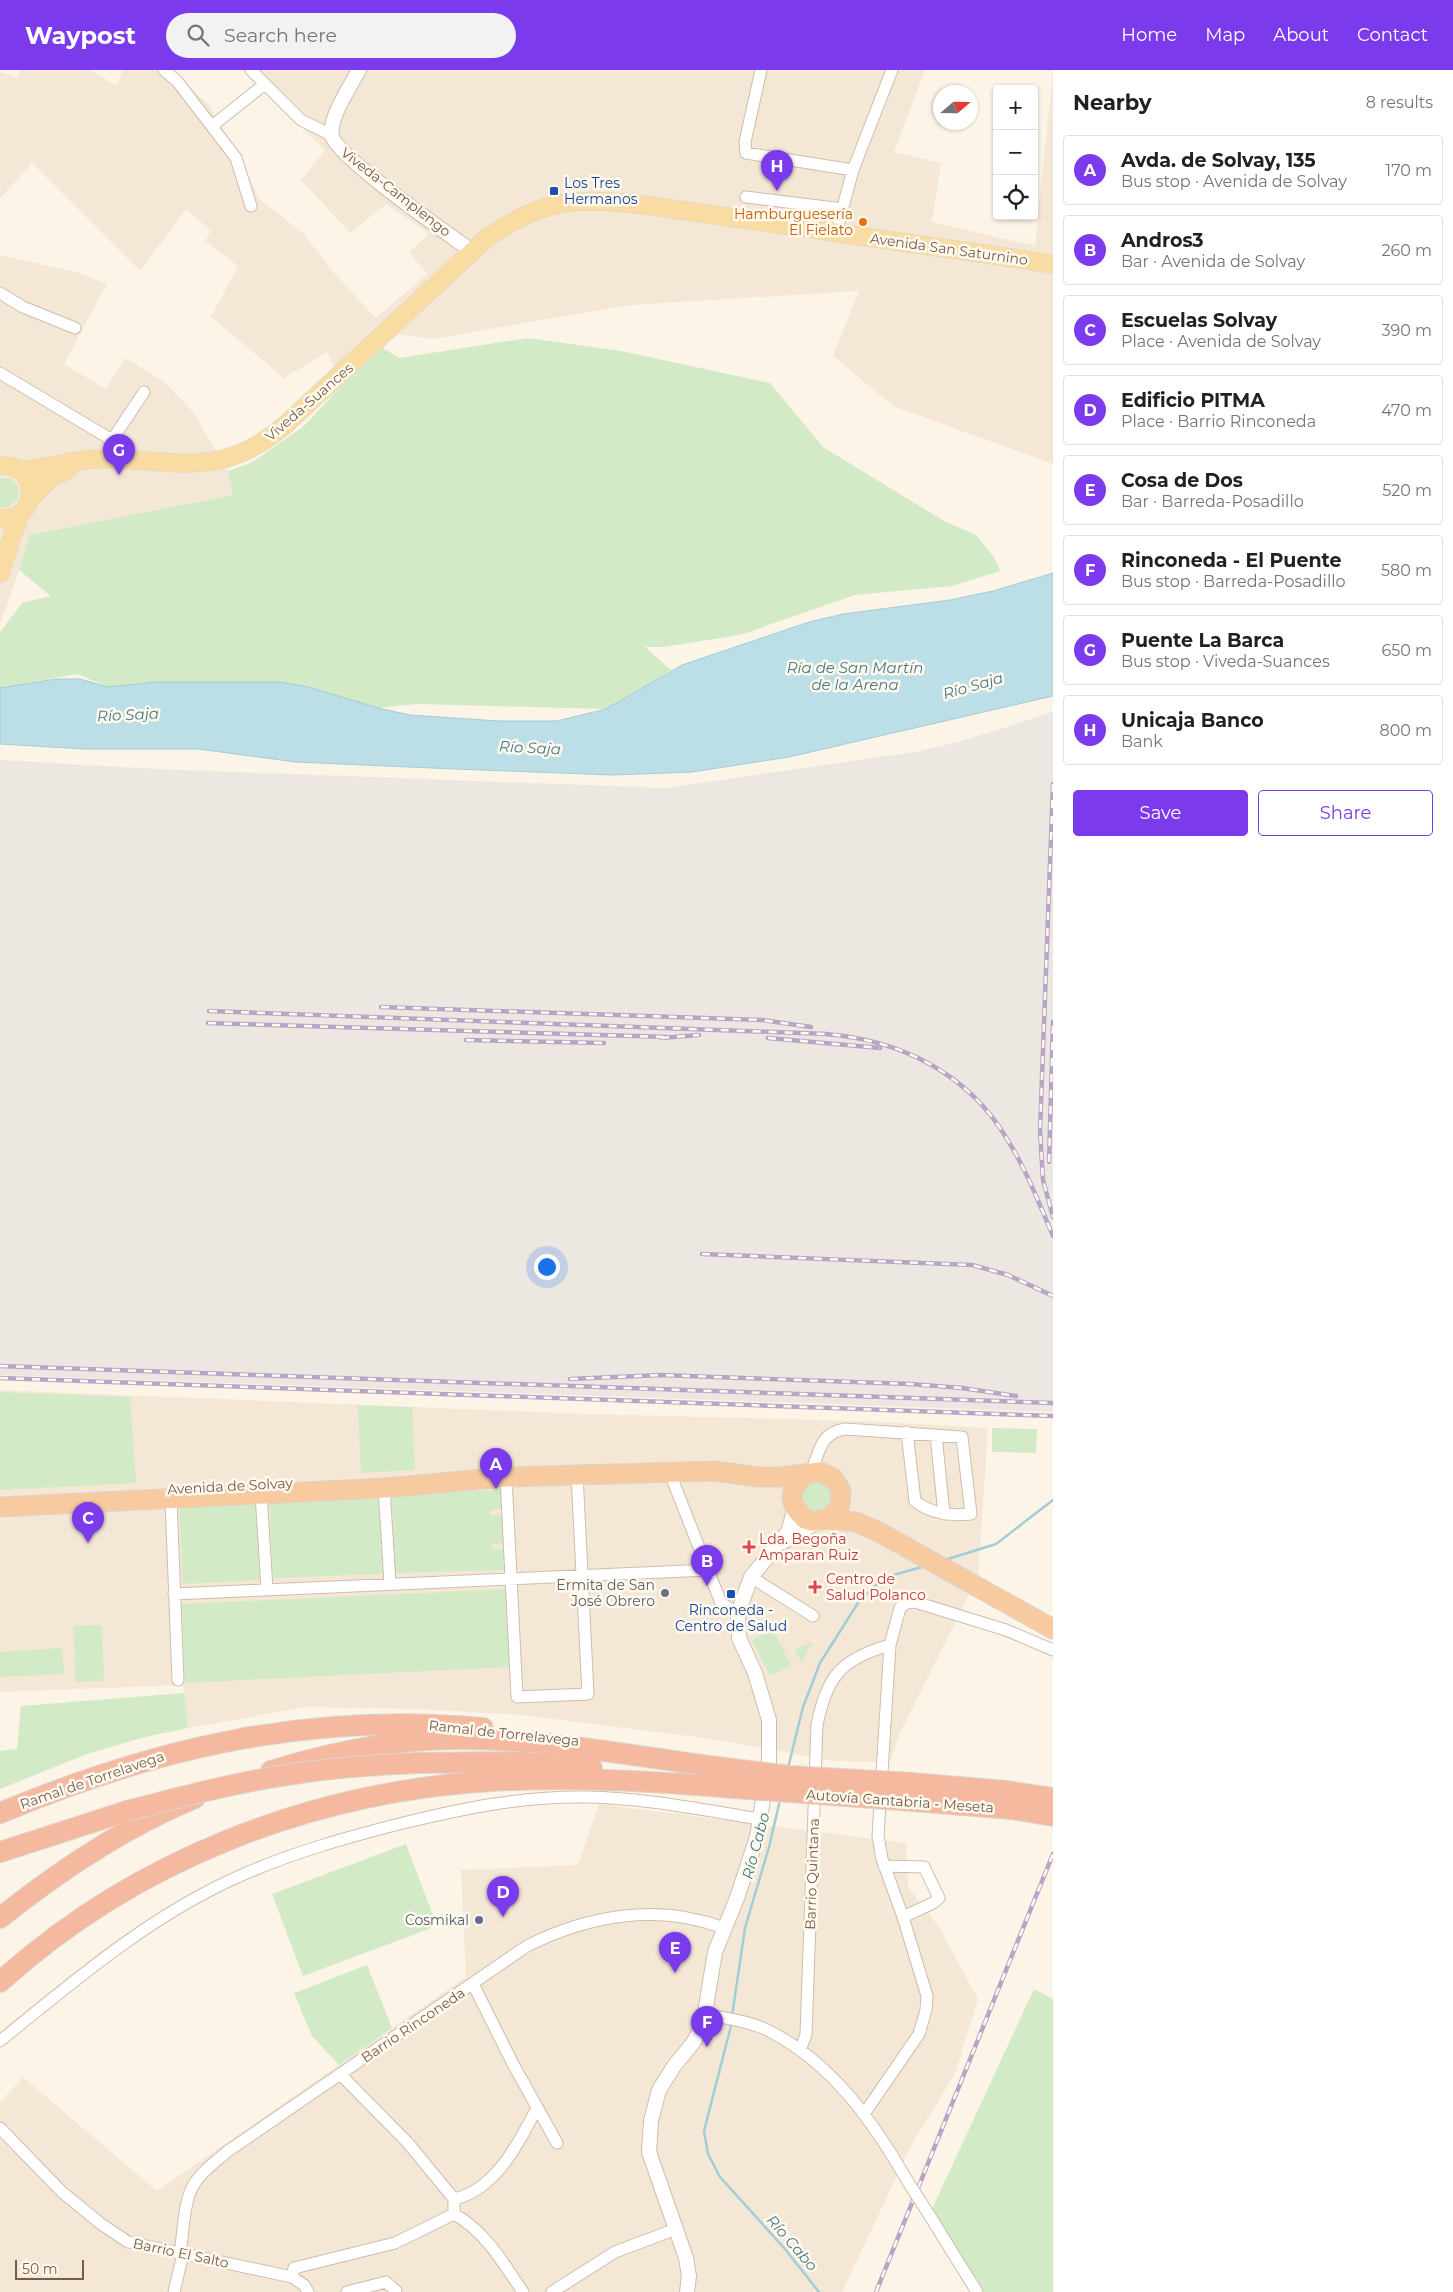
<!DOCTYPE html>
<html lang="en">
<head>
<meta charset="utf-8">
<style>
	:root { --surface:#fff; --page:#f2f2f2; --text:#202124; --muted:#757577; --line:#e0e0e0; --accent:#7c3aed }
	body { margin:0; font-family:Montserrat,sans-serif; background:var(--page); color:var(--text) }
	.controls { position:absolute; right:15px; top:15px; display:grid; overflow:hidden; border-radius:5px; box-shadow:0 1px 4px #0004 }
	.controls button { width:45px; height:45px; display:grid; place-items:center; padding:0; border:0; border-bottom:1px solid var(--line); background:var(--surface); color:var(--text); font:25px sans-serif }
	.compass { position:absolute; left:933px; top:15px; width:45px; height:45px; border-radius:50%; background:var(--surface); box-shadow:0 1px 4px #0004; rotate:70deg }
	.scale { position:absolute; left:15px; bottom:12px; width:69px; box-sizing:border-box; padding-left:5px; border:2px solid #765c4c; border-top:0; font-size:14px; line-height:18px; white-space:nowrap; color:#765c4c; -webkit-text-stroke:4px #fff9ee; paint-order:stroke }
	.you { position:absolute; left:546px; top:1196px; width:18px; height:18px; margin:-12px; border:4px solid #fff; border-radius:50%; background:#1a73e8; box-shadow:0 0 0 8px #1a73e833 }
	.badge { display:grid; place-items:center; width:32px; height:32px; border-radius:50%; background:var(--accent); color:#fff; font-size:16px; font-weight:700 }
	.pin { position:absolute; translate:-50% -41px; filter:drop-shadow(0 1px 2px #0008) }
	.pin::after { content:''; position:absolute; top:26px; width:18px; height:15px; background:inherit; clip-path:polygon(0 0,100% 0,50% 100%) }
	.list { margin:0; padding:0; list-style:none }
	h2 { display:flex; justify-content:space-between; align-items:center; height:65px; margin:0; padding:0 20px; font-size:21px }
	h2 small { font-size:16px; font-weight:400; color:var(--muted) }
	.list li { display:grid; grid-template-columns:32px 1fr auto; gap:15px; align-items:center; box-sizing:border-box; height:70px; margin:0 10px 10px; padding:0 10px; border:1px solid var(--line); border-radius:5px }
	.list b { display:block; font-size:19px; white-space:nowrap }
	.list p { margin:0; font-size:16px; white-space:nowrap; color:var(--muted) }
	.list em { font-size:16px; font-style:normal; color:var(--muted) }
	.actions { display:flex; gap:10px; padding:15px 20px }
	.actions a { flex:1; padding:11px 0; border:1px solid var(--accent); border-radius:5px; text-align:center; font-size:18px; color:var(--accent) }
	.actions .main { background:var(--accent); color:#fff }
	.icon { flex:none; width:28px; height:28px; fill:none; stroke:currentColor; stroke-width:2; stroke-linecap:round; stroke-linejoin:round }
	.map { position:relative; flex:none; width:1053px; height:2222px; overflow:hidden }
	header { display:flex; align-items:center; gap:30px; box-sizing:border-box; height:70px; padding:0 25px; background:var(--accent); color:#fff }
	header strong { font-size:24px }
	nav { display:flex; gap:28px; margin-inline-start:auto; font-size:18px }
	.search { width:350px; height:45px; background:var(--page); display:flex; align-items:center; gap:12px; box-sizing:border-box; padding:0 18px; border-radius:28px; color:var(--muted); font-size:19px }
	main { display:flex }
	aside { flex:1; background:var(--surface) }
	.map>svg:first-child { display:block }
	.residential { fill:#f4e7d6 }
	.industrial { fill:#ede7e1 }
	.green { fill:#d3eac6 }
	.water { fill:#bcdee6; stroke:#a2cdd7 }
	.lines { fill:none; stroke-linecap:round; stroke-linejoin:round }
	.stream { stroke:#a2cdd7; stroke-width:2.5 }
	.minor-casing { stroke:#cebdad; stroke-width:13 }
	.tertiary-casing { stroke:#cebdad; stroke-width:16 }
	.primary-casing { stroke:#dbd5d0; stroke-width:19 }
	.trunk-casing { stroke:#dbd5d0; stroke-width:21 }
	.motorway-casing { stroke:#dbd5d0; stroke-width:22 }
	.minor { stroke:#fff; stroke-width:11 }
	.tertiary { stroke:#fff; stroke-width:14 }
	.primary { stroke:#f9dca1; stroke-width:18 }
	.trunk { stroke:#f7caa0; stroke-width:19 }
	.motorway { stroke:#f5b9a0; stroke-width:20 }
	.rail-casing { stroke:#b8a5c6; stroke-width:4.5 }
	.rail { stroke:#fff9ee; stroke-width:2.5; stroke-dasharray:8; stroke-linecap:butt }
	.minor-bridge-casing { stroke:#cebdad; stroke-width:13; stroke-linecap:butt }
	.motorway-bridge-casing { stroke:#dbd5d0; stroke-width:22; stroke-linecap:butt }
	.minor-bridge { stroke:#fff; stroke-width:11 }
	.motorway-bridge { stroke:#f5b9a0; stroke-width:20 }
	.transit-dot { fill:#1a4fb4; stroke:#fff9ee; stroke-width:2 }
	.food-dot { fill:#e8710a; stroke:#fff9ee; stroke-width:2 }
	.health-dot { fill:#e0444e; stroke:#fff9ee; stroke-width:2 }
	.worship-dot { fill:#6b7280; stroke:#fff9ee; stroke-width:2 }
	.service-dot { fill:#5c6f8a; stroke:#fff9ee; stroke-width:2 }
	.labels { text-anchor:middle; stroke-width:5; stroke-linejoin:round; paint-order:stroke }
	.transit-label { font-size:14px; fill:#164399; stroke:#fff9ee; text-anchor:start }
	.street-label { font-size:14px; fill:#765c4c; stroke:#fff9ee }
	.food-label { font-size:14px; fill:#c56008; stroke:#fff9ee; text-anchor:end }
	.health-label { font-size:14px; fill:#be3a42; stroke:#fff9ee; text-anchor:start }
	.worship-label { font-size:14px; fill:#5b616d; stroke:#fff9ee; text-anchor:end }
	.service-label { font-size:14px; fill:#4e5e75; stroke:#fff9ee; text-anchor:end }
	.water-label { font-size:15px; font-style:italic; fill:#467a88; stroke:#fff9ee }
</style>
</head>
<body>
<header>
<strong>Waypost</strong>
<div class="search"><svg class="icon" aria-label="search" viewBox="0 0 24 24"><circle cx="10" cy="10" r="6"/><path d="M15 15l6 6"/></svg>Search here</div>
<nav><a>Home</a><a>Map</a><a>About</a><a>Contact</a></nav>
</header>
<main>
<div class="map">
<svg width="1053" height="2222" viewBox="0 0 1053 2222">
	<rect width="100%" height="100%" fill="#fcf5e7"/>
	<path class="residential" d="M 21,0 L 89,0 L 117,16 L 123,0 L 171,0 L 174,2 L 209,35 L 246,98 L 258,128 L 304,164 L 334,203 L 376,248 L 427,204 L 409,182 L 429,164 L 386,134 L 350,163 L 301,110 L 325,80 L 243,0 L 925,0 L 894,82 L 941,93 L 932,152 L 1035,176 L 1053,0 L 1053,394 L 893,336 L 833,286 L 859,221 L 630,235 L 432,269 L 398,264 L 342,315 L 327,282 L 284,308 L 211,247 L 238,196 L 205,171 L 211,161 L 186,139 L 140,201 L 32,93 L 0,129 L 0,2 L 17,7 Z
		M 0,185 L 80,203 L 107,214 L 64,294 L 106,319 L 125,288 L 165,312 L 193,342 L 228,401 L 233,425 L 31,465 L 0,555 Z
		M 0,1320 L 586,1344 L 864,1351 L 988,1358 L 978,1507 L 900,1663 L 890,1692 L 835,1691 L 712,1669 L 521,1645 L 419,1639 L 307,1637 L 188,1658 L 183,1615 L 0,1622 Z
		M 599,1734 L 906,1773 L 908,1817 L 939,1857 L 978,1929 L 955,2004 L 913,2072 L 842,2222 L 0,2222 L 0,2033 L 23,2007 L 157,2121 L 466,1907 L 461,1800 L 578,1795 Z"/>
	<path class="industrial" d="M 1053,642 L 1053,1342 L 0,1305 L 0,690 L 158,699 L 665,718 L 915,682 L 962,671 Z"/>
	<path class="green" d="M 528,268 L 621,281 L 770,313 L 823,377 L 944,451 L 976,465 L 994,487 L 1000,501 L 952,516 L 855,525 L 740,565 L 663,577 L 645,577 L 671,600 L 622,631 L 606,639 L 417,634 L 378,638 L 308,617 L 284,613 L 155,612 L 108,617 L 77,604 L 0,618 L 0,562 L 22,533 L 51,526 L 19,500 L 30,465 L 233,425 L 228,401 L 251,393 L 304,356 L 342,315 L 383,278 L 399,288 Z
		M 0,408 L 11,409 L 18,417 L 18,428 L 8,437 L 0,437 Z
		M 0,1322 L 130,1327 L 136,1413 L 0,1420 Z
		M 358,1335 L 412,1337 L 415,1400 L 361,1403 Z
		M 992,1358 L 1037,1359 L 1036,1383 L 992,1382 Z
		M803 1427a14 14 0 1 1 28 0a14 14 0 1 1-28 0Z
		M 503,1420 L 503,1439 L 490,1440 L 490,1445 L 503,1445 L 505,1473 L 492,1474 L 492,1479 L 505,1479 L 506,1500 L 399,1503 L 395,1501 L 392,1426 L 396,1424 Z
		M 377,1426 L 379,1429 L 383,1501 L 381,1504 L 277,1508 L 273,1507 L 269,1433 Z
		M 257,1430 L 261,1510 L 183,1514 L 179,1434 Z
		M 507,1519 L 510,1597 L 185,1613 L 182,1534 Z
		M 102,1555 L 104,1611 L 76,1612 L 73,1556 Z
		M 773,1559 L 791,1596 L 770,1606 L 752,1570 Z
		M 811,1572 L 812,1572 L 802,1593 L 795,1580 Z
		M 62,1578 L 64,1604 L 0,1607 L 0,1582 Z
		M 184,1623 L 188,1658 L 145,1667 L 87,1684 L 0,1719 L 0,1681 L 17,1679 L 21,1636 Z
		M 406,1774 L 437,1856 L 303,1906 L 272,1824 Z
		M 367,1895 L 392,1958 L 339,1995 L 312,1966 L 294,1923 Z
		M 1034,1919 L 1053,1929 L 1053,2222 L 984,2222 L 932,2139 Z"/>
	<path class="water" d="M 1053,503 L 1053,626 L 789,687 L 692,702 L 613,705 L 455,699 L 296,692 L 198,679 L 85,679 L 0,674 L 0,618 L 56,609 L 80,609 L 108,617 L 155,612 L 280,612 L 308,617 L 378,638 L 410,645 L 499,651 L 557,651 L 606,639 L 682,595 L 809,552 L 843,544 L 950,530 L 993,521 Z"/>
	<g class="lines">
		<path class="stream" d="M 945,1490 L 996,1474 L 1053,1430
			M 788,1698 L 803,1637 L 820,1593 L 858,1533 L 877,1514 L 890,1506 L 925,1496
			M 732,1946 L 745,1858 L 769,1777 L 780,1730
			M 732,1952 L 704,2061 L 708,2084 L 720,2107 L 785,2179 L 819,2222"/>
		<g class="minor-casing">
			<path id="minor" d="M 164,0 L 177,11 L 236,88 L 251,136
				M 251,0 L 301,50 L 331,65
				M 761,0 L 745,72 L 746,83 L 853,100
				M 212,56 L 265,14
				M 746,127 L 843,139
				M 836,163 L 853,100 L 892,0
				M 0,223 L 23,237 L 75,258
				M 0,303 L 112,370
				M 111,378 L 112,370 L 144,322
				M 936,1365 L 944,1444
				M 669,1401 L 721,1533 L 738,1543
				M 811,1402 C 820,1381 820,1363 845,1359 L 962,1367 L 971,1444 C 951,1446 931,1444 915,1431 L 907,1362
				M 506,1407 L 517,1627 L 588,1624 L 577,1404
				M 384,1418 L 390,1513
				M 261,1424 L 267,1519
				M 171,1429 L 178,1610
				M 751,1507 L 813,1546
				M 174,1524 L 708,1500
				M 884,1796 L 924,1797 L 939,1828 L 933,1833 L 903,1847
				M 473,1914 L 513,1994 L 557,2073
				M 705,1944 C 727,1949 751,1951 771,1962 C 833,1994 874,2053 908,2112
				M 0,1971 C 75,1910 152,1844 242,1805 C 294,1782 348,1767 403,1753 C 465,1738 523,1726 587,1727 C 645,1728 703,1740 760,1749
				M 800,1980 L 806,1965 L 817,1655 C 827,1606 841,1589 890,1575
				M 340,2004 L 408,2073 L 454,2129 L 454,2144
				M 864,2044 L 919,1964 L 926,1940 L 927,1926 L 903,1847 L 882,1789 L 878,1766 L 890,1575 L 900,1538 L 906,1533 L 915,1532 L 1006,1560 L 1053,1580
				M 0,2058 L 62,2122 L 101,2154 L 128,2172 L 292,2207 L 304,2215 L 308,2222
				M 454,2129 C 496,2120 519,2072 537,2038
				M 928,2143 L 977,2222
				M 454,2144 C 486,2162 503,2193 523,2222
				M 180,2184 C 183,2165 183,2143 189,2125 C 195,2106 214,2093 228,2081 L 527,1876 C 589,1845 658,1833 724,1858
				M 292,2207 L 294,2198 L 395,2173 L 454,2144
				M 174,2222 L 183,2184
				M 347,2222 L 386,2212 L 396,2221
				M 552,2222 L 615,2182 L 676,2159"/>
		</g>
		<g class="tertiary-casing">
			<path id="tertiary" d="M 359,0 C 351,15 328,49 332,66 C 337,87 450,165 473,182
				M 783,1472 L 819,1451
				M 687,2222 L 689,2206 L 686,2188 L 649,2082 L 651,2051 L 659,2020 L 674,1996 L 693,1973 L 703,1955 L 715,1882 L 737,1828 L 757,1767 L 769,1692 L 769,1650 L 755,1603 L 739,1568 L 738,1543 L 751,1507 L 788,1462 L 795,1438"/>
		</g>
		<g class="primary-casing">
			<path id="primary" d="M 0,396 C 41,392 40,453 0,448
				M 19,400 C 46,400 69,390 95,389 C 173,387 217,413 285,355 L 488,167 C 552,125 579,128 652,136 L 1053,194
				M 30,429 L 51,408 L 68,399
				M 0,503 L 19,445"/>
		</g>
		<g class="trunk-casing">
			<path id="trunk" d="M 0,1437 L 384,1418 L 506,1407 L 714,1401 L 758,1407 L 780,1407 L 820,1402 L 834,1409 L 841,1421 L 840,1436 L 828,1449 L 812,1451 L 805,1449 L 795,1438 L 792,1429 L 793,1420 L 803,1406
				M 828,1449 L 856,1452 L 879,1462 L 1053,1559"/>
		</g>
		<g class="motorway-casing">
			<path id="motorway" d="M 415,1693 L 519,1692 L 592,1698
				M 271,1701 C 317,1687 364,1676 412,1671 C 525,1661 638,1689 749,1701
				M 912,1713 L 1005,1721 L 1053,1728
				M 913,1731 L 1012,1739 L 1053,1746
				M 0,1743 C 158,1677 311,1642 483,1658
				M 0,1782 L 127,1741
				M 0,1848 C 59,1801 124,1757 195,1728
				M 0,1912 C 135,1790 311,1722 491,1711 C 577,1706 661,1712 747,1719"/>
		</g>
		<use href="#minor" class="minor"/>
		<use href="#tertiary" class="tertiary"/>
		<use href="#primary" class="primary"/>
		<use href="#trunk" class="trunk"/>
		<use href="#motorway" class="motorway"/>
		<g class="rail-casing">
			<path id="rail" d="M 1053,714 L 1040,1060 L 1043,1110 L 1053,1147
				M 381,937 L 762,950 L 811,957
				M 209,941 L 826,964 C 900,970 968,1003 1007,1069 C 1026,1099 1039,1133 1053,1166
				M 208,953 L 667,967
				M 661,968 L 699,965
				M 768,968 L 880,978
				M 466,970 L 604,973
				M 1049,1092 L 1053,952
				M 702,1184 L 972,1195 L 1008,1205 L 1053,1226
				M 0,1296 L 1053,1333
				M 0,1308 L 1053,1346
				M 570,1309 L 661,1305 L 910,1314 L 962,1318 L 1016,1326
				M 876,2222 L 1053,1784"/>
		</g>
		<use href="#rail" class="rail"/>
		<g class="minor-bridge-casing">
			<path id="minor-bridge" d="M 908,2112 L 928,2143"/>
		</g>
		<g class="motorway-bridge-casing">
			<path id="motorway-bridge" d="M 749,1701 L 789,1706 L 912,1713
				M 747,1719 L 913,1731
				M 127,1741 C 184,1726 241,1711 300,1703 C 338,1697 376,1695 415,1693"/>
		</g>
		<use href="#minor-bridge" class="minor-bridge"/>
		<use href="#motorway-bridge" class="motorway-bridge"/>
	</g>
	<g class="transit-dot">
		<rect x="549" y="116" width="10" height="10" rx="2.5"/>
		<rect x="726" y="1519" width="10" height="10" rx="2.5"/>
	</g>
	<circle class="food-dot" cx="863" cy="152" r="5"/>
	<g class="health-dot">
		<path d="M746.5 1469.5h5v5h5v5h-5v5h-5v-5h-5v-5h5z"/>
		<path d="M812.5 1509.5h5v5h5v5h-5v5h-5v-5h-5v-5h5z"/>
	</g>
	<circle class="worship-dot" cx="665" cy="1523" r="5"/>
	<circle class="service-dot" cx="479" cy="1850" r="5"/>
	<g class="labels">
		<g class="transit-label">
			<text x="564" y="118">Los Tres<tspan x="564" dy="16">Hermanos</tspan></text>
			<text x="731" y="1545" text-anchor="middle">Rinconeda -<tspan x="731" dy="16">Centro de Salud</tspan></text>
		</g>
		<g class="street-label">
			<text transform="translate(396 122) rotate(38)" y="5">Viveda-Camplengo</text>
			<text transform="translate(949 179) rotate(8)" y="5">Avenida San Saturnino</text>
			<text transform="translate(309 332) rotate(-41)" y="5">Viveda-Suances</text>
			<text transform="translate(230 1416) rotate(-3)" y="5">Avenida de Solvay</text>
			<text transform="translate(504 1663) rotate(6)" y="5">Ramal de Torrelavega</text>
			<text transform="translate(92 1710) rotate(-19)" y="5">Ramal de Torrelavega</text>
			<text transform="translate(900 1731) rotate(4)" y="5">Autovía Cantabria - Meseta</text>
			<text transform="translate(812 1804) rotate(-88)" y="5">Barrio Quintana</text>
			<text transform="translate(413 1955) rotate(-34)" y="5">Barrio Rinconeda</text>
			<text transform="translate(181 2183) rotate(12)" y="5">Barrio El Salto</text>
		</g>
		<g class="food-label">
			<text x="853" y="149">Hamburguesería<tspan x="853" dy="16">El Fielato</tspan></text>
		</g>
		<g class="health-label">
			<text x="759" y="1474">Lda. Begoña<tspan x="759" dy="16">Amparan Ruiz</tspan></text>
			<text x="826" y="1514">Centro de<tspan x="826" dy="16">Salud Polanco</tspan></text>
		</g>
		<g class="worship-label">
			<text x="655" y="1520">Ermita de San<tspan x="655" dy="16">José Obrero</tspan></text>
		</g>
		<g class="service-label">
			<text x="469" y="1855">Cosmikal</text>
		</g>
		<g class="water-label">
			<text x="855" y="603">Ría de San Martín<tspan x="855" dy="17">de la Arena</tspan></text>
			<text transform="translate(973 616) rotate(-16)" y="5">Río Saja</text>
			<text transform="translate(128 645) rotate(-3)" y="5">Río Saja</text>
			<text transform="translate(530 678) rotate(3)" y="5">Río Saja</text>
			<text transform="translate(756 1776) rotate(-75)" y="5">Río Cabo</text>
			<text transform="translate(792 2173) rotate(49)" y="5">Río Cabo</text>
		</g>
	</g>
</svg>
<div class="controls">
<button>+</button>
<button>−</button>
<button><svg class="icon" aria-label="locate" viewBox="0 0 24 24"><circle cx="12" cy="12" r="6"/><path d="M12 2v4M12 18v4M2 12h4M18 12h4"/></svg></button>
</div>
<svg class="compass" viewBox="-18 -18 36 36"><path d="M0-13l5 13h-10z" fill="#e53935"/><path d="M0 13l5-13h-10z" fill="#757577"/></svg>
<div class="scale">50 m</div>
<div class="you"></div>
<div class="pin badge" style="left:496px;top:1419px">A</div>
<div class="pin badge" style="left:707px;top:1516px">B</div>
<div class="pin badge" style="left:88px;top:1473px">C</div>
<div class="pin badge" style="left:503px;top:1847px">D</div>
<div class="pin badge" style="left:675px;top:1903px">E</div>
<div class="pin badge" style="left:707px;top:1977px">F</div>
<div class="pin badge" style="left:119px;top:405px">G</div>
<div class="pin badge" style="left:777px;top:121px">H</div>
</div>
<aside>
<h2>Nearby<small>8 results</small></h2>
<ul class="list">
<li><span class="badge">A</span><div><b>Avda. de Solvay, 135</b><p>Bus stop · Avenida de Solvay</p></div><em>170 m</em></li>
<li><span class="badge">B</span><div><b>Andros3</b><p>Bar · Avenida de Solvay</p></div><em>260 m</em></li>
<li><span class="badge">C</span><div><b>Escuelas Solvay</b><p>Place · Avenida de Solvay</p></div><em>390 m</em></li>
<li><span class="badge">D</span><div><b>Edificio PITMA</b><p>Place · Barrio Rinconeda</p></div><em>470 m</em></li>
<li><span class="badge">E</span><div><b>Cosa de Dos</b><p>Bar · Barreda-Posadillo</p></div><em>520 m</em></li>
<li><span class="badge">F</span><div><b>Rinconeda - El Puente</b><p>Bus stop · Barreda-Posadillo</p></div><em>580 m</em></li>
<li><span class="badge">G</span><div><b>Puente La Barca</b><p>Bus stop · Viveda-Suances</p></div><em>650 m</em></li>
<li><span class="badge">H</span><div><b>Unicaja Banco</b><p>Bank</p></div><em>800 m</em></li>
</ul>
<div class="actions"><a class="main">Save</a><a>Share</a></div>
</aside>
</main>
</body>
</html>
